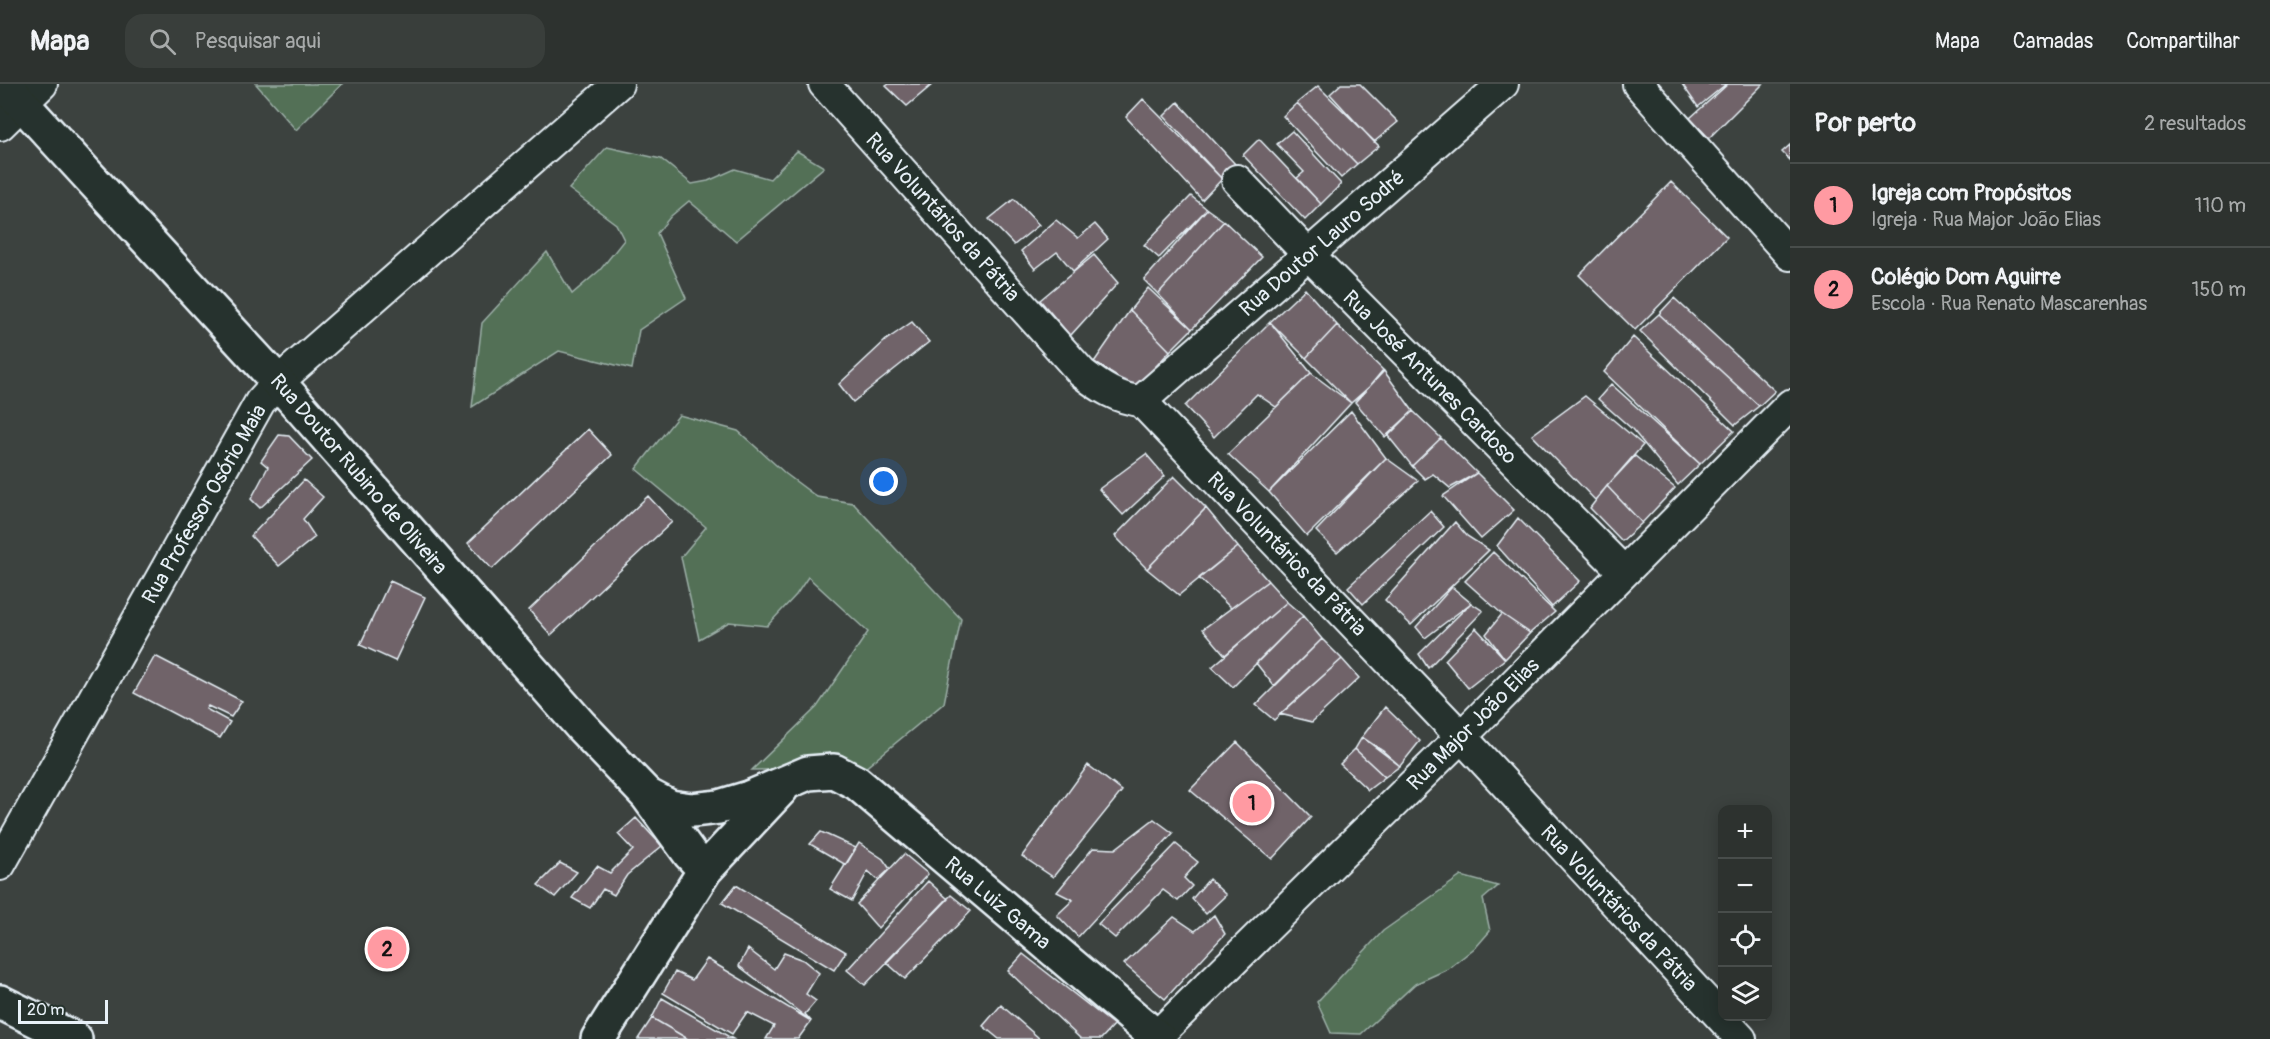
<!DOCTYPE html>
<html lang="pt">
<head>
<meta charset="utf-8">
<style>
	:root { --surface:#2d322f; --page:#393e3b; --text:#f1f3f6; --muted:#a7aaaa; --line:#484d4b; --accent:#ff9aa2 }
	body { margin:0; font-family:Pangolin,sans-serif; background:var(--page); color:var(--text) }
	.controls { position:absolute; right:18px; bottom:18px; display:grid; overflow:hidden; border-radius:12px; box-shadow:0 3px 15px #0003 }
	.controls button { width:54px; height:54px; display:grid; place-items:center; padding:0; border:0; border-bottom:2px solid var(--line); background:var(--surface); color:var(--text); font:30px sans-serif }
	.scale { position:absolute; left:18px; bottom:15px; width:90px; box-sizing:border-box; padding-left:6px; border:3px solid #e8f1f8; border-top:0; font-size:16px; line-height:21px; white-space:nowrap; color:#e8f1f8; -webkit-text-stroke:4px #26332d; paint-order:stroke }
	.you { position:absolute; left:884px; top:398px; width:21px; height:21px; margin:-15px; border:4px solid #fff; border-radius:50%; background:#1a73e8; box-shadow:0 0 0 9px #1a73e833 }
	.badge { display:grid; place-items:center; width:39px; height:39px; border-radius:50%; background:var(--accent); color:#111; font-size:20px; font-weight:700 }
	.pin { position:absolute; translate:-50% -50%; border:3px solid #fff; box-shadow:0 2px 6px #0006 }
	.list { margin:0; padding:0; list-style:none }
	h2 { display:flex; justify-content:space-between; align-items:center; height:78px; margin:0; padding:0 24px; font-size:26px }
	h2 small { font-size:20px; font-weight:400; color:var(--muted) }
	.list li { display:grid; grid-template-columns:39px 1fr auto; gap:18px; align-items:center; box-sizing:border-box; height:84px; padding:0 24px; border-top:2px solid var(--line) }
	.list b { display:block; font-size:22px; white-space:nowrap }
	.list p { margin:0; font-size:20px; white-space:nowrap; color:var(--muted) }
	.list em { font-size:20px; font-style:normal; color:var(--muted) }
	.icon { flex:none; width:33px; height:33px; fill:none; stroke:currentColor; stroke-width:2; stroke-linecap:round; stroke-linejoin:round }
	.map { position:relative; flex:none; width:1790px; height:955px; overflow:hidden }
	header { display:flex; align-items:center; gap:36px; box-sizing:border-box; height:84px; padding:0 30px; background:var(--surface); border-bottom:2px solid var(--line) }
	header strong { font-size:28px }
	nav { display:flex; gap:33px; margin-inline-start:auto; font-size:21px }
	.search { width:420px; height:54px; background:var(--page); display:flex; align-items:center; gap:15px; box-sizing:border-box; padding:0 21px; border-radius:18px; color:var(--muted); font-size:22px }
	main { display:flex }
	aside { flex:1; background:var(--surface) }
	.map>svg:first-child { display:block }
	.green { fill:#526f57; stroke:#9db0a8; stroke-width:1.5 }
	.building { fill:#706469; stroke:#e8f1f8; stroke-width:1.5 }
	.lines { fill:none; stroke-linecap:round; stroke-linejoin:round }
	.minor-casing { stroke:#e8f1f8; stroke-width:34 }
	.tertiary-casing { stroke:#e8f1f8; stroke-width:38 }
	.secondary-casing { stroke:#e8f1f8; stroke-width:38 }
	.minor { stroke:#26332d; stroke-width:30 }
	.tertiary { stroke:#26332d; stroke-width:33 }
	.secondary { stroke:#26332d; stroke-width:33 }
	.labels { text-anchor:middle; stroke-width:5; stroke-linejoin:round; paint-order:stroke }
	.street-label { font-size:21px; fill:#e8f1f8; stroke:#26332d }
</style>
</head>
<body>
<header>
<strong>Mapa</strong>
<div class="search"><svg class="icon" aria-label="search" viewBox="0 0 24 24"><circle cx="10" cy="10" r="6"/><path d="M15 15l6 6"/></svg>Pesquisar aqui</div>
<nav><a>Mapa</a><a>Camadas</a><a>Compartilhar</a></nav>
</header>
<main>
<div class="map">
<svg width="1790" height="955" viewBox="0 0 1790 955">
	<rect width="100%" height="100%" fill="#3c423f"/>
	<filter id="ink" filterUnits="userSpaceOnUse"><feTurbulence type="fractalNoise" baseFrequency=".0167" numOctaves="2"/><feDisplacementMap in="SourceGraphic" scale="12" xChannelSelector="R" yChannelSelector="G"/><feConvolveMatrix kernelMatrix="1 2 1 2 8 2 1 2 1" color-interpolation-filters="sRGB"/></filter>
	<g filter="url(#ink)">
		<path class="green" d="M 256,0 L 342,0 L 296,46 Z
			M 607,63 L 661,75 L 692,100 L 708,97 L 735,85 L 770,95 L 797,67 L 824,83 L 736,157 L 689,117 L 671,132 L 657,149 L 686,214 L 639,246 L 632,285 L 559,267 L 472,323 L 482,239 L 547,168 L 572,210 L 600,186 L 624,156 L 616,140 L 569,105 Z
			M 679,331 L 738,347 L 786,390 L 817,413 L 853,419 L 961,535 L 944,619 L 864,685 L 752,686 L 817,623 L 868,548 L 808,493 L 796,511 L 767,542 L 729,538 L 699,555 L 681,473 L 706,443 L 636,385 Z
			M 1461,792 L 1498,802 L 1483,815 L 1490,847 L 1477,862 L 1448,885 L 1415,900 L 1361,950 L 1331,949 L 1317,918 L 1383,847 Z"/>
		<path class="building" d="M 889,0 L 933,0 L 907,22 L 886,2 Z
			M 1341,0 L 1360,0 L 1398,38 L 1374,58 L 1330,10 Z
			M 1682,0 L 1726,0 L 1698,23 Z
			M 1728,0 L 1763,0 L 1709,54 L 1690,34 Z
			M 1318,2 L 1379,62 L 1357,80 L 1297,19 Z
			M 1143,15 L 1222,95 L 1202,116 L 1126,33 Z
			M 1178,18 L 1236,81 L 1222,95 L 1164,32 Z
			M 1297,19 L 1357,80 L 1341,94 L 1283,32 Z
			M 1292,47 L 1341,100 L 1321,120 L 1297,94 L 1304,88 L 1277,60 Z
			M 1259,55 L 1321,120 L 1305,136 L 1243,71 Z
			M 1790,61 L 1790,76 L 1782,68 Z
			M 1671,98 L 1727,153 L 1635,246 L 1579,191 Z
			M 1191,112 L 1207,125 L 1159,174 L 1144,161 Z
			M 1014,115 L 1039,141 L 1014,161 L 989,135 Z
			M 1207,125 L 1224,137 L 1158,210 L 1144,196 Z
			M 1056,136 L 1078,154 L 1095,140 L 1108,155 L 1073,187 L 1057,168 L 1035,185 L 1021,167 Z
			M 1224,137 L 1262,173 L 1192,245 L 1158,210 Z
			M 1094,171 L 1118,199 L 1070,252 L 1040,216 Z
			M 1148,204 L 1192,245 L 1170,267 L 1130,226 Z
			M 1305,205 L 1337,241 L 1306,274 L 1270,238 Z
			M 1674,214 L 1775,307 L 1759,322 L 1659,230 Z
			M 1130,226 L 1170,267 L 1135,305 L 1094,278 Z
			M 1659,230 L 1759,322 L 1735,341 L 1640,247 Z
			M 912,238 L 929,258 L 853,318 L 839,300 L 886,256 Z
			M 1270,238 L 1311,289 L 1276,323 L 1257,310 L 1214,353 L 1185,322 Z
			M 1337,241 L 1383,286 L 1369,303 L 1351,319 L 1306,274 Z
			M 1633,253 L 1734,347 L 1700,380 L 1604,288 Z
			M 1384,287 L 1413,327 L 1385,353 L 1355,318 Z
			M 1311,289 L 1351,319 L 1269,408 L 1228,370 Z
			M 1611,300 L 1700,380 L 1678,401 L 1632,345 L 1598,315 Z
			M 1585,312 L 1643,361 L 1595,416 L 1532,351 Z
			M 1351,327 L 1386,374 L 1307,452 L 1269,408 Z
			M 1413,327 L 1441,354 L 1412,382 L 1388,352 Z
			M 588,345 L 612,371 L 492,485 L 468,459 Z
			M 279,351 L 289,352 L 312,376 L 260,424 L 251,415 L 268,383 L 261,377 Z
			M 1441,354 L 1477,389 L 1450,404 L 1433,390 L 1425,395 L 1412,382 Z
			M 1146,370 L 1165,392 L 1123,431 L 1099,405 Z
			M 1635,372 L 1675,404 L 1642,439 L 1607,402 Z
			M 1386,374 L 1418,397 L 1337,468 L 1316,447 Z
			M 1477,389 L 1514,426 L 1481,455 L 1443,412 Z
			M 1174,392 L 1206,424 L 1147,485 L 1115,452 Z
			M 304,396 L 323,413 L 303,435 L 315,453 L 279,482 L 251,452 Z
			M 1607,402 L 1642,439 L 1622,457 L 1590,424 Z
			M 648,412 L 672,438 L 551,551 L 529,526 Z
			M 1206,424 L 1238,463 L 1179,511 L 1147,485 Z
			M 1430,427 L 1444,443 L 1363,520 L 1348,503 Z
			M 1518,434 L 1580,497 L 1552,523 L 1497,462 Z
			M 1455,438 L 1467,452 L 1489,466 L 1411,541 L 1385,516 Z
			M 1238,463 L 1268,497 L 1231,524 L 1199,494 Z
			M 1493,468 L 1555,528 L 1530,549 L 1502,530 L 1465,497 Z
			M 390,497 L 425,513 L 395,577 L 360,561 Z
			M 1268,497 L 1287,518 L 1225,571 L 1203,545 Z
			M 1452,503 L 1471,519 L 1425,554 L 1416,543 Z
			M 1287,518 L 1303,532 L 1233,603 L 1212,583 Z
			M 1471,519 L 1483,527 L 1428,584 L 1419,570 Z
			M 1502,530 L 1530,549 L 1505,575 L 1486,550 Z
			M 1303,532 L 1322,555 L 1274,602 L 1256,579 Z
			M 1476,544 L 1505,575 L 1468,604 L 1445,576 Z
			M 1322,555 L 1342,575 L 1274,636 L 1256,621 Z
			M 155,572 L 242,617 L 231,633 L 208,622 L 206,625 L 230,638 L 220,654 L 134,609 Z
			M 1342,575 L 1359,594 L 1312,638 L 1280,630 Z
			M 1385,623 L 1420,657 L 1400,682 L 1383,667 L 1362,653 Z
			M 1362,653 L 1400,682 L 1385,693 L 1355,665 Z
			M 1237,658 L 1311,733 L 1272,775 L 1190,706 Z
			M 1355,665 L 1385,693 L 1368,706 L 1340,680 Z
			M 1088,681 L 1122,707 L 1053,793 L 1022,772 Z
			M 636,734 L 662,762 L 627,791 L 614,811 L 603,805 L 590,824 L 572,814 L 597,782 L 610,789 L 633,766 L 618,750 Z
			M 1154,735 L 1173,749 L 1078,853 L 1057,831 L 1073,816 L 1057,808 L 1093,764 L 1115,765 Z
			M 821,748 L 856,764 L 846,781 L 810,760 Z
			M 859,759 L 883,775 L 890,785 L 878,796 L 868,787 L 852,817 L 830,805 Z
			M 1176,760 L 1198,778 L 1184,794 L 1192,802 L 1178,817 L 1163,806 L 1115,854 L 1098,840 Z
			M 904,770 L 928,790 L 878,844 L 857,820 Z
			M 560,779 L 577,788 L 555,813 L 538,801 Z
			M 1209,795 L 1226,811 L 1206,830 L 1192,815 Z
			M 928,797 L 948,815 L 865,901 L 847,886 Z
			M 736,801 L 846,868 L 834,886 L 722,819 Z
			M 951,811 L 971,827 L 905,895 L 886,878 Z
			M 1214,831 L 1225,850 L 1165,915 L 1124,880 L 1174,833 L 1195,847 Z
			M 748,865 L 774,885 L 784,869 L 803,876 L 819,889 L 806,910 L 816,917 L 805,930 L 811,937 L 739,882 Z
			M 1023,870 L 1114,941 L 1101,955 L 1081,955 L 1008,887 Z
			M 707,875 L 811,937 L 798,955 L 766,955 L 774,942 L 747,928 L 732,950 L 663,909 L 675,888 L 692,896 Z
			M 662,914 L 733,955 L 688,955 L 652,934 Z
			M 1001,921 L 1040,955 L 999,955 L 983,942 Z
			M 652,934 L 688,955 L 638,955 Z"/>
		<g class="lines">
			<g class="minor-casing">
				<path id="minor" d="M 824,0 L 1082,289 C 1100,303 1118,315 1141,317 L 1470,662 L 1741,955
					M 1638,0 L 1790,171
					M 0,41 L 42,0
					M 1237,96 L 1299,161 L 1624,488
					M 1141,317 L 1503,0
					M 0,781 L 260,318 L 278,298 L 618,0
					M 1154,955 L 1461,653 L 1790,321"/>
			</g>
			<g class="tertiary-casing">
				<path id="tertiary" d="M 4,0 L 278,298 L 581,642 L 647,711 L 690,770 L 705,786
					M 647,711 L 670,723 L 692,726 L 719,723 L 749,714 L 808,689 L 834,687 L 857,699 L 1159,955
					M 598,955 L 705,786 L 781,705"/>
			</g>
			<g class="secondary-casing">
				<path id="secondary" d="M 0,918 L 75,955"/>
			</g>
			<use href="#minor" class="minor"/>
			<use href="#tertiary" class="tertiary"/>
			<use href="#secondary" class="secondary"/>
		</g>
	</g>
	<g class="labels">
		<g class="street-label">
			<text transform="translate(943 133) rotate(48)" y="7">Rua Voluntários da Pátria</text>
			<text transform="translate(1322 159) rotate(-41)" y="7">Rua Doutor Lauro Sodré</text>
			<text transform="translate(1430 293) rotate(45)" y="7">Rua José Antunes Cardoso</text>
			<text transform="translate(359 390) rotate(49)" y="7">Rua Doutor Rubino de Oliveira</text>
			<text transform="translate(204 420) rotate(-60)" y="7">Rua Professor Osório Maia</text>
			<text transform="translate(1287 470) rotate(46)" y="7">Rua Voluntários da Pátria</text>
			<text transform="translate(1473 640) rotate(-45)" y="7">Rua Major João Elias</text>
			<text transform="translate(998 819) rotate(40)" y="7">Rua Luiz Gama</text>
			<text transform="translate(1619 824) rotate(47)" y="7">Rua Voluntários da Pátria</text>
		</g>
	</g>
</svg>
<div class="controls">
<button>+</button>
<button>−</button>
<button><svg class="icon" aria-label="locate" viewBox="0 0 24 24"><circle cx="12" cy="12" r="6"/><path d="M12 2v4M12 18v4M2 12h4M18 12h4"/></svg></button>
<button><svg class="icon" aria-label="layers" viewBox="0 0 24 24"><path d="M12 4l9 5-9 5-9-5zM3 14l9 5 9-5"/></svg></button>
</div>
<div class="scale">20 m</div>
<div class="you"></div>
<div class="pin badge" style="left:1252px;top:719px">1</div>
<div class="pin badge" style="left:387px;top:865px">2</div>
</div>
<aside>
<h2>Por perto<small>2 resultados</small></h2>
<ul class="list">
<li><span class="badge">1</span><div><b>Igreja com Propósitos</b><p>Igreja · Rua Major João Elias</p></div><em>110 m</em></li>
<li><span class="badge">2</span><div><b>Colégio Dom Aguirre</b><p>Escola · Rua Renato Mascarenhas</p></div><em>150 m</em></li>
</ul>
</aside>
</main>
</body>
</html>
